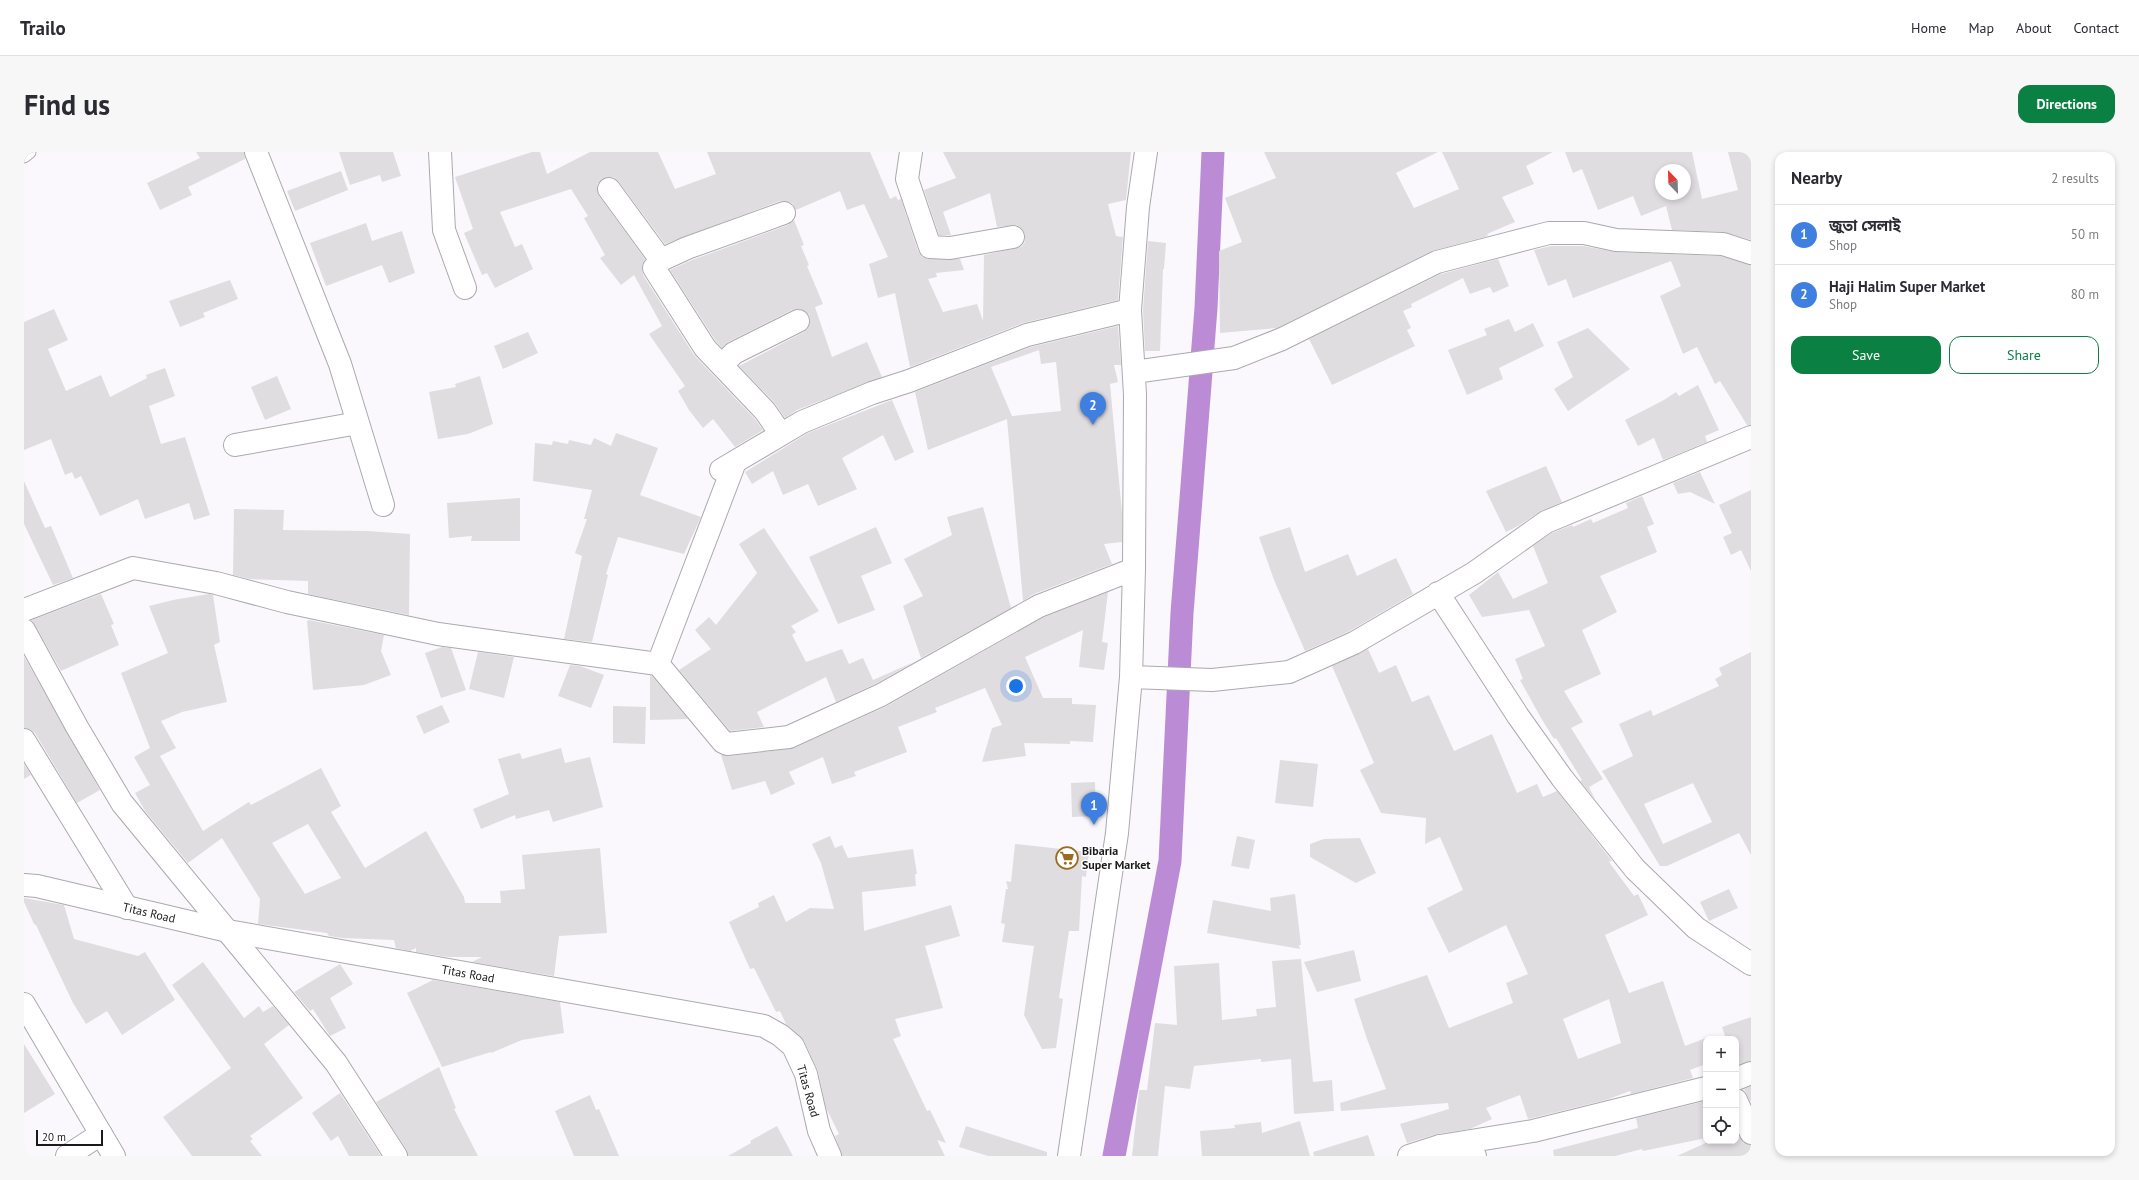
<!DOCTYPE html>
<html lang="en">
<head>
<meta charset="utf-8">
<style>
	:root { --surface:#fff; --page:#f7f7f7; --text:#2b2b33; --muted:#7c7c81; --line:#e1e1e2; --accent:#0b8043 }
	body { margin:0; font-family:"PT Sans","Noto Sans Bengali",sans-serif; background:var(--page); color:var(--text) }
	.controls { position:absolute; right:12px; bottom:12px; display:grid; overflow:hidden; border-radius:8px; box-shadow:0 2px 6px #0003 }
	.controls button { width:36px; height:36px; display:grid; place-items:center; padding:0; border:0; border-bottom:1px solid var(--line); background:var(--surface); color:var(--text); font:20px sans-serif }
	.compass { position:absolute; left:1631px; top:12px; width:36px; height:36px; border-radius:50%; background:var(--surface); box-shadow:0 2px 6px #0003; rotate:337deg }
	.scale { position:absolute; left:12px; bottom:10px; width:67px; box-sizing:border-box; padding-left:4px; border:2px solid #1a191b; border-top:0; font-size:11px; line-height:14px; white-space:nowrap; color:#1a191b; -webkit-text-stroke:3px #fff; paint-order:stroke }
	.you { position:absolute; left:992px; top:534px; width:14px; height:14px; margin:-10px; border:3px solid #fff; border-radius:50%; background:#1a73e8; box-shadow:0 0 0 6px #1a73e833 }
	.badge { display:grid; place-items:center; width:26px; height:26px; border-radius:50%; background:var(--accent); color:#fff; font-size:13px; font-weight:700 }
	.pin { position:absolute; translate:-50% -33px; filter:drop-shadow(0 1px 2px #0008) }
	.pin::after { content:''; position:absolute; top:21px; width:14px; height:12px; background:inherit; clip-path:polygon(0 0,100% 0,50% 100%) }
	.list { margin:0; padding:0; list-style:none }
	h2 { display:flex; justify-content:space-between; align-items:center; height:52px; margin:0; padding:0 16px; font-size:17px }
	h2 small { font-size:13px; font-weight:400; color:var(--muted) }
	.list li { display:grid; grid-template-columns:26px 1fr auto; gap:12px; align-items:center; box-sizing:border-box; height:60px; padding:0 16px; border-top:1px solid var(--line) }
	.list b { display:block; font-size:15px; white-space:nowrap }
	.list p { margin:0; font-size:13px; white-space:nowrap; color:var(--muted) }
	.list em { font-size:13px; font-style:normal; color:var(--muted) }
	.actions { display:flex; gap:8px; padding:12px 16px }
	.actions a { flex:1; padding:9px 0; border:1px solid var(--accent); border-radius:12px; text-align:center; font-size:14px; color:var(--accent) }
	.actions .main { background:var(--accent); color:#fff }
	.icon { flex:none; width:22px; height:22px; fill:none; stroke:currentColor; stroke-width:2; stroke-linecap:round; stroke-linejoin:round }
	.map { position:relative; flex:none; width:1727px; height:1004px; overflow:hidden; border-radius:12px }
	header { display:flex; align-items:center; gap:24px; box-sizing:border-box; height:56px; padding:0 20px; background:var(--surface); border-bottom:1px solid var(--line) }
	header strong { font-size:19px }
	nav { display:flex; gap:22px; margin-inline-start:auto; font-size:14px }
	.intro { display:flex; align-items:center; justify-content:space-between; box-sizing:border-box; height:96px; padding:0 24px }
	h1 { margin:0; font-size:28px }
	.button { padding:10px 18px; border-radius:12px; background:var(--accent); color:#fff; font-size:14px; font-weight:700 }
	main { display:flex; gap:24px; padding:0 24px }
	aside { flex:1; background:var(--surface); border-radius:12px; box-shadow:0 2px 6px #0003 }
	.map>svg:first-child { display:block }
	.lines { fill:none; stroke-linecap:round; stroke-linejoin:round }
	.canal { stroke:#bc8bd6; stroke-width:23 }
	.building { fill:#e0dde1; fill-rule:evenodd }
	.service-casing { stroke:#aba9ad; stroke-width:15 }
	.minor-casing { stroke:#aba9ad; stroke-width:24 }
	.tertiary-casing { stroke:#aba9ad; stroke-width:24 }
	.service { stroke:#fff; stroke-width:13 }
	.minor { stroke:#fff; stroke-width:22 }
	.tertiary { stroke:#fff; stroke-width:22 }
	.labels { text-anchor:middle; stroke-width:3; stroke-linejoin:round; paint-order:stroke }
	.poi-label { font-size:12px; font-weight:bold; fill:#1a191b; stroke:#fff; text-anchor:start }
	.street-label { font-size:12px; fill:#1a191b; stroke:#fff }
</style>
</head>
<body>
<header>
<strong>Trailo</strong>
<nav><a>Home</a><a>Map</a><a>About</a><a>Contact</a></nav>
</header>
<div class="intro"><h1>Find us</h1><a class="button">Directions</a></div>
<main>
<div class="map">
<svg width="1727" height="1004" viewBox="0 0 1727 1004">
	<rect width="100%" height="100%" fill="#faf8fc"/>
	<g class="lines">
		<path class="canal" d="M 1090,1004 L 1146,709 L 1158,461 L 1182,156 L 1189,0"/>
	</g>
	<path class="building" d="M 172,0 L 220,0 L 221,7 L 164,35 L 168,43 L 136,58 L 123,31 L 176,6 Z
		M 315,0 L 369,0 L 377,24 L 358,30 L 356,23 L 326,33 Z
		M 508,0 L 516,0 L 523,22 L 566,0 L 634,0 L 651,37 L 692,22 L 683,0 L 846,0 L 866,47 L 872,44 L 874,48 L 877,47 L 894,99 L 898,105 L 905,107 L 936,107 L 940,118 L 912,121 L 913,125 L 904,127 L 919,160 L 953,152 L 959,169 L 960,103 L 997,95 L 1001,90 L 1001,82 L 998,77 L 993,73 L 973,75 L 966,41 L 919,60 L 927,83 L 915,83 L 900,38 L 932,26 L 919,0 L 1107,0 L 1102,48 L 1084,52 L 1092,84 L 1099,85 L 1094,148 L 999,171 L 886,215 L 871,141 L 854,146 L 845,112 L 864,105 L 840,52 L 823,58 L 816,39 L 772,58 L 768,51 L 756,49 L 641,92 L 595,30 L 590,25 L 578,27 L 573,32 L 575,44 L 621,107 L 618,115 L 619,123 L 670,203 L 731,267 L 739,278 L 711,295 L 689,267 L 679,276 L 665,258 L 654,239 L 661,234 L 625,182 L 638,174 L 610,123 L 597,133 L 576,106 L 581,103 L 560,66 L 564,64 L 547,37 L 476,60 L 491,95 L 498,92 L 509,117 L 471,136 L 463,121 L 458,123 L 440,81 L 449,77 L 431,25 Z
		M 1240,0 L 1414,0 L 1372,21 L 1390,56 L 1435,37 L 1418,0 L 1529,0 L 1502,14 L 1510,32 L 1478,45 L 1491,70 L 1463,82 L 1464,84 L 1408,99 L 1253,176 L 1196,181 L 1195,99 L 1218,90 L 1201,46 L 1252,26 Z
		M 1541,0 L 1668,0 L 1678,47 L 1714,38 L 1704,0 L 1727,0 L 1727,88 L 1700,80 L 1648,78 L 1642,54 L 1617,64 L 1609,44 L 1574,58 L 1558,17 L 1549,21 ZM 1637,18 L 1661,18 L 1661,42 L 1637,42 Z
		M 317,19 L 324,38 L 271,59 L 263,39 Z
		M 770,68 L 780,93 L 777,94 L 785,113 L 783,114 L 799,152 L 791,155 L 808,205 L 843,190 L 858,225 L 773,258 L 761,266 L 750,250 L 715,214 L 780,180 L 786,170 L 785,163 L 775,157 L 768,158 L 704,190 L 698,196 L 691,188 L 646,118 L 668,108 L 764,73 Z
		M 342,71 L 348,89 L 378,79 L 391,121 L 365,131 L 358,113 L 302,134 L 286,91 Z
		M 1124,89 L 1142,91 L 1140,117 L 1139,117 L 1136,199 L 1121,199 L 1119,158 Z
		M 1527,94 L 1559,94 L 1592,100 L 1697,104 L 1727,113 L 1727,273 L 1723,273 L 1696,229 L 1691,232 L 1673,195 L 1659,202 L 1636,144 L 1657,134 L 1647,109 L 1549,146 L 1542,127 L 1524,134 L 1510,98 Z
		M 1474,107 L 1485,134 L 1469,141 L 1466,135 L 1446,142 L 1439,126 L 1387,152 L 1388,155 L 1379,159 L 1387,176 L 1383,178 L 1391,194 L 1308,233 L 1285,187 L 1417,122 Z
		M 206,128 L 214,147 L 179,161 L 181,165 L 156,175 L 145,149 Z
		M 30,157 L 44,188 L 24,197 L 42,239 L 77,223 L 86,245 L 123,226 L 122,223 L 141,216 L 151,244 L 125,254 L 137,292 L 161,285 L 186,363 L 170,368 L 165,351 L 121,367 L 114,347 L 76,364 L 57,324 L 51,327 L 48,320 L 41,323 L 27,287 L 0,298 L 0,170 Z
		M 1485,167 L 1491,180 L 1509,171 L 1520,194 L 1475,216 L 1479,227 L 1443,243 L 1424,198 L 1463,183 L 1460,177 Z
		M 1094,174 L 1097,213 L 1090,213 L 1094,230 L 1086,232 L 1098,361 L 1098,390 L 1080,392 L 1088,412 L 1010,442 L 999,449 L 983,267 L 904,298 L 891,240 L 1007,195 ZM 1015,198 L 1017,212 L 1032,210 L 1037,259 L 988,264 L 967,215 Z
		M 1564,176 L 1606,217 L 1544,259 L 1530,237 L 1549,225 L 1533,190 Z
		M 504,180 L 514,201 L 479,217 L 470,194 Z
		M 253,224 L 267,257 L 241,268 L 227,235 Z
		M 456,224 L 469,272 L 444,282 L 414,287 L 405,240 L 432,235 L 431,232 Z
		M 1674,233 L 1695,278 L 1681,284 L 1683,290 L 1639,308 L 1630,286 L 1614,294 L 1601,268 L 1640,248 L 1652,240 L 1655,244 Z
		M 868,248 L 890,300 L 871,309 L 859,283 L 818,306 L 833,337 L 794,354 L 784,332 L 759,343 L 749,319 L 728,332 L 721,320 L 784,281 Z
		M 592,281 L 634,296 L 616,343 L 677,365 L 660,402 L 594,385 L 582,422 L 584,423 L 568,490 L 540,487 L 558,404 L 551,401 L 563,367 L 560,367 L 568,338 L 509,329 L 511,291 L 528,293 L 529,289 L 544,292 L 545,288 L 567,293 L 570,286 L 587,294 Z
		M 1522,314 L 1538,350 L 1517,359 L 1494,374 L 1482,380 L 1462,339 Z
		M 1676,320 L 1691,352 L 1666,340 L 1654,342 L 1649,331 Z
		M 0,329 L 21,376 L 27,374 L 49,426 L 29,433 L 0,372 Z
		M 1727,338 L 1727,419 L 1717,398 L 1707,403 L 1699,385 L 1708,381 L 1695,353 Z
		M 1618,344 L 1630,372 L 1623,375 L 1633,400 L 1576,424 L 1593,460 L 1558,478 L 1577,522 L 1540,539 L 1559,570 L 1547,576 L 1579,627 L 1565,635 L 1571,647 L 1556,629 L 1558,628 L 1532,586 L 1530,587 L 1517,566 L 1496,528 L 1499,527 L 1491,507 L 1521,494 L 1505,458 L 1458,465 L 1445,443 L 1474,420 L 1489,447 L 1524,431 L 1509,394 L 1528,381 L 1548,373 L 1549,375 L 1567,367 L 1569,371 L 1604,356 L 1602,351 Z
		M 496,346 L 496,389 L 447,389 L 448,384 L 425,386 L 423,351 Z
		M 959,355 L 987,456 L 897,506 L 879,454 L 899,444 L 880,407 L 928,383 L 923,365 Z
		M 210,357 L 260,358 L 259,378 L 343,379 L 386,382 L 385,463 L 284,442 L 284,429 L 226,427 L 209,423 Z
		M 852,375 L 868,411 L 837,424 L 851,458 L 814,472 L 785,405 Z
		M 1266,375 L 1281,420 L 1324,402 L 1333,424 L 1372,406 L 1389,442 L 1324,480 L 1281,499 L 1250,428 L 1235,385 Z
		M 740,376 L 795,459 L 767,474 L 772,480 L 768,483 L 782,510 L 818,497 L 825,512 L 839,506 L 849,528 L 890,510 L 851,532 L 812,550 L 802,525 L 733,560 L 740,575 L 706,579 L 655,518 L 687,497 L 671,478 L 685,465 L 692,473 L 733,421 L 715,392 Z
		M 1084,440 L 1078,490 L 1084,491 L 1080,518 L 1055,515 L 1059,478 L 1001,505 L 1019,546 L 1048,546 L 1048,552 L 1072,553 L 1069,590 L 1046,589 L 1046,592 L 1000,591 L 1002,604 L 958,610 L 968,576 L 978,573 L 961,536 L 911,556 L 913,560 L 874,575 L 883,600 L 830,620 L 832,624 L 808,632 L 799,605 L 765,620 L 771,632 L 747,643 L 741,629 L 708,638 L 697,603 L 704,604 L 770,596 L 863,554 L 1020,465 Z
		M 77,442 L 90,472 L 87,473 L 95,493 L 37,519 L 8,468 Z
		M 185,442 L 189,443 L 196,490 L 190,493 L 203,550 L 158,560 L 137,569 L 152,596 L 136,604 L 179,679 L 225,650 L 227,653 L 297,616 L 317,654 L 307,660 L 341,716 L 402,679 L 440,745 L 441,751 L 477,751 L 476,739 L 501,737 L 498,703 L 576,696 L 583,781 L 535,784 L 530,824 L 448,810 L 458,805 L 424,805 L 392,800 L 392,796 L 386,799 L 372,796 L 370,788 L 318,786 L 305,784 L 303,781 L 234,772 L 236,747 L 198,686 L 164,711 L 121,659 L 111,641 L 126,633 L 110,605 L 126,596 L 97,521 L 144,501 L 125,454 L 149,448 ZM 284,672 L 317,726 L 281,742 L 248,691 Z
		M 285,468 L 360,483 L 357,499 L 367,523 L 340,533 L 289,538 L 283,469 Z
		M 418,495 L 427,496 L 442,538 L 417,546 L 401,501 Z
		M 1344,497 L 1355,521 L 1372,513 L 1388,550 L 1405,543 L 1430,599 L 1468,582 L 1493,641 L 1513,632 L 1519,645 L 1533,639 L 1588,709 L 1585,710 L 1610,744 L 1614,742 L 1624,763 L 1581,783 L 1605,841 L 1639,829 L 1661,894 L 1682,886 L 1682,912 L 1666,918 L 1669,926 L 1607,942 L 1606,939 L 1582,948 L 1504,967 L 1496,943 L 1462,956 L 1468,967 L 1446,977 L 1413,982 L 1383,991 L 1376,972 L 1425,957 L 1424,951 L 1317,959 L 1316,951 L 1362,937 L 1343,887 L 1330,847 L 1403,823 L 1425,876 L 1489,851 L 1482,831 L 1504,822 L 1482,773 L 1425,801 L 1403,756 L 1439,738 L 1416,685 L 1401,692 L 1402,666 L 1357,661 L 1336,618 L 1350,611 L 1308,514 ZM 1585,847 L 1597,891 L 1554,907 L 1539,867 Z
		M 454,500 L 490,505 L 480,546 L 445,537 Z
		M 1727,500 L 1727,703 L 1715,681 L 1643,714 L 1636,714 L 1578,619 L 1609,604 L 1595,572 L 1627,558 L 1629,564 L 1695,534 L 1691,527 L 1698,523 L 1695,516 ZM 1669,631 L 1688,670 L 1639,692 L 1620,652 Z
		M 0,504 L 76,638 L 53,651 L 11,581 L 6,577 L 0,576 Z
		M 546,513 L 556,514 L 580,523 L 567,556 L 534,544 Z
		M 626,523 L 628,524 L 664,567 L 626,568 Z
		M 418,553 L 426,570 L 400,582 L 392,564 Z
		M 589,554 L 622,555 L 621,592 L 589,591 Z
		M 537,596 L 541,611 L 566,605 L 579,655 L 529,670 L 525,658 L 492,667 L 491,663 L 457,677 L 449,657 L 485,642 L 474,607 L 496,601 L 498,607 Z
		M 1256,608 L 1294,612 L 1289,655 L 1251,651 Z
		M 0,612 L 7,623 L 0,627 Z
		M 1071,630 L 1072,664 L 1048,665 L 1047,631 Z
		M 806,684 L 811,696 L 818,693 L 824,706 L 889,697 L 893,722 L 891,722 L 892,734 L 838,740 L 840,779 L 927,753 L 936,784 L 901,794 L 919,856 L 871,867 L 877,884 L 869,887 L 903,959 L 906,958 L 922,991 L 913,988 L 921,1004 L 818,1004 L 811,984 L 815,982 L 802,956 L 794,919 L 780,889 L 762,872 L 756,859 L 752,860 L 730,816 L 726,817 L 705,770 L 735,755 L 734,751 L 750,743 L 762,770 L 786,756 L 810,757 L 797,711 L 788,692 Z
		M 1213,684 L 1231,688 L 1225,717 L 1207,714 Z
		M 1336,686 L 1352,721 L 1332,731 L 1286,705 L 1286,692 L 1300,687 Z
		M 991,692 L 1065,700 L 1062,725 L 1058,724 L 1055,779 L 1045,779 L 1035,846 L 1039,847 L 1032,896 L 1018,897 L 1000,863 L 1010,794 L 978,790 L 981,772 L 977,771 L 982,737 L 984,737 L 982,729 L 987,730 Z
		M 1705,737 L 1714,756 L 1685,769 L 1676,750 Z
		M 1271,742 L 1277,793 L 1275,793 L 1276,797 L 1183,781 L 1189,748 L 1247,759 L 1246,746 Z
		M 0,746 L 40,753 L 50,787 L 114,804 L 121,800 L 151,848 L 98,883 L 83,859 L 62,872 L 49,851 L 12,773 L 10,772 L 0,750 Z
		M 1330,798 L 1337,829 L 1293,840 L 1280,810 Z
		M 1277,807 L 1289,930 L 1308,928 L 1310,959 L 1270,962 L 1267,907 L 1237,910 L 1237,907 L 1170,914 L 1166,937 L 1141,934 L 1134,1004 L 1108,1004 L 1115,938 L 1123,938 L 1131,871 L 1153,873 L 1150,814 L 1195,811 L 1198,868 L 1233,864 L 1232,857 L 1252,855 L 1248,809 Z
		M 179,810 L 220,866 L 235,854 L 239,860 L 249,854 L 265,873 L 240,892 L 279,946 L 226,984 L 229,987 L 226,989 L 238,1004 L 168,1004 L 139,965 L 207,916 L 148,833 Z
		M 316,812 L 329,832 L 306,846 L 322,876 L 306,884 L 289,857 L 286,859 L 270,840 Z
		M 409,828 L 536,850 L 540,881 L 498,888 L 467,901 L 467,900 L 418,915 L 383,841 Z
		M 1727,865 L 1727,909 L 1712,914 L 1712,887 L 1702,887 L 1698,875 Z
		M 0,892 L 31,942 L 0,961 Z
		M 415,915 L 432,956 L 430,957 L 454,1004 L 384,1004 L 382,997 L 352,950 Z
		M 1727,934 L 1727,949 L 1726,949 L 1720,937 Z
		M 316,941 L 357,1004 L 325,1004 L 314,984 L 307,989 L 288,961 Z
		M 566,943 L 572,958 L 575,957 L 595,1004 L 550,1004 L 531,959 Z
		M 1682,949 L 1682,986 L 1619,999 L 1618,997 L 1591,1004 L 1530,1004 L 1529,998 L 1614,976 L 1612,966 Z
		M 1276,969 L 1286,1004 L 1178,1004 L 1176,979 L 1211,976 L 1210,973 L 1237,970 L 1238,981 Z
		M 753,974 L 769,1004 L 704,1004 L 727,991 L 726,989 Z
		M 942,974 L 1023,1000 L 1023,1004 L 964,1004 L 935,995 Z
		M 1712,978 L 1719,991 L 1727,993 L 1727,1004 L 1653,1004 L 1686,989 L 1712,989 Z
		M 1344,983 L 1351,1004 L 1290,1004 L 1289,1000 Z"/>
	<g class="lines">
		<g class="service-casing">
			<path id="service" d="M 0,4 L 5,0"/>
		</g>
		<g class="minor-casing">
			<path id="minor" d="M 232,0 L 316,212 L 359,353
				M 416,0 L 420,78 L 441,136
				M 887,0 L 883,27 L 906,95 L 926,96 L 989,85
				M 585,37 L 637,108 L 630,116 L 681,196 L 741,259 L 757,282
				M 637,108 L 663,96 L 760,61
				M 698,213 L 710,201 L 774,169
				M 1110,220 L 1210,206 L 1258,187 L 1413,110 L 1525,81 L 1560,81 L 1592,88 L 1699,92 L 1727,101
				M 211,293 L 334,271
				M 697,318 L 778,270 L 848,241 L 885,229 L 1003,183 L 1106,158
				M 1414,441 L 1494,564 L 1538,626 L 1611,717 L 1672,776 L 1727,812
				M 0,458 L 109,416 L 192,431 L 263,450 L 414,482 L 634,512 L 711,310
				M 0,478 L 53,575 L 98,651 L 312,911 L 372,1004
				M 634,512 L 699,590 L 703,592 L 765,585 L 857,543 L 1015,454 L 1110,417
				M 1107,525 L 1188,528 L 1265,520 L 1330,491 L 1450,421 L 1522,370 L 1727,285
				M 0,588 L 103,756
				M 1712,948 L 1727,981
				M 1416,994 L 1451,1004
				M 43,1004 L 77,982
				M 1045,1004 L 1093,681 L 1107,525 L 1110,417 L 1111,243 L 1106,158 L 1114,55 L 1122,0"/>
		</g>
		<g class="tertiary-casing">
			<path id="tertiary" d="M 0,733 L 13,734 L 204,779 L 740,874 L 756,883 L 769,894 L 782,922 L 795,979 L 806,1004
				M 0,852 L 90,1004
				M 1712,927 L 1727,921
				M 1385,1004 L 1416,994 L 1509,979 L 1682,936"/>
		</g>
		<use href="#service" class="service"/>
		<use href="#minor" class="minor"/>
		<use href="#tertiary" class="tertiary"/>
	</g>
	<defs>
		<g id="supermarket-ring" transform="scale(1.15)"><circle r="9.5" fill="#fff" stroke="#9b6b1e" stroke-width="1.5"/><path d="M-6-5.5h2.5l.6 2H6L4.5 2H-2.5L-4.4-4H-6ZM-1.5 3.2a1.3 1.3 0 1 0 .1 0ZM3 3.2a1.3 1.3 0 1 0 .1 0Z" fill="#9b6b1e"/></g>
	</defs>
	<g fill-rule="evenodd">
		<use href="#supermarket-ring" x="1043" y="706"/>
	</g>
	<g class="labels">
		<g class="poi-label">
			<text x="1058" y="703">Bibaria<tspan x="1058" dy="14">Super Market</tspan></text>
		</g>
		<g class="street-label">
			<text transform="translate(125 761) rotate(13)" y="4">Titas Road</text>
			<text transform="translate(444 822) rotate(10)" y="4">Titas Road</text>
			<text transform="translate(784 939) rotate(74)" y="4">Titas Road</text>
		</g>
	</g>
</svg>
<div class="controls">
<button>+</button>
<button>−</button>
<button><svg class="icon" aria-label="locate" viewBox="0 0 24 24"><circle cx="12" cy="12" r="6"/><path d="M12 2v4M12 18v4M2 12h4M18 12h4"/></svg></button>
</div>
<svg class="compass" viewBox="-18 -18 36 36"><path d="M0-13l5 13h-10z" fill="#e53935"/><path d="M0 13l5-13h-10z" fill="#7c7c81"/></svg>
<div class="scale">20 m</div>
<div class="you"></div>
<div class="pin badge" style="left:1070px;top:673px;background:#3f7fe0">1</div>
<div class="pin badge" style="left:1069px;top:273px;background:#3f7fe0">2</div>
</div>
<aside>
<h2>Nearby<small>2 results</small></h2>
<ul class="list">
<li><span class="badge" style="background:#3f7fe0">1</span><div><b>জুতা সেলাই</b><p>Shop</p></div><em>50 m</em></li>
<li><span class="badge" style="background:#3f7fe0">2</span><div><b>Haji Halim Super Market</b><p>Shop</p></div><em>80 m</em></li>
</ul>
<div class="actions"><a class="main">Save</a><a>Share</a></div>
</aside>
</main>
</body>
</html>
